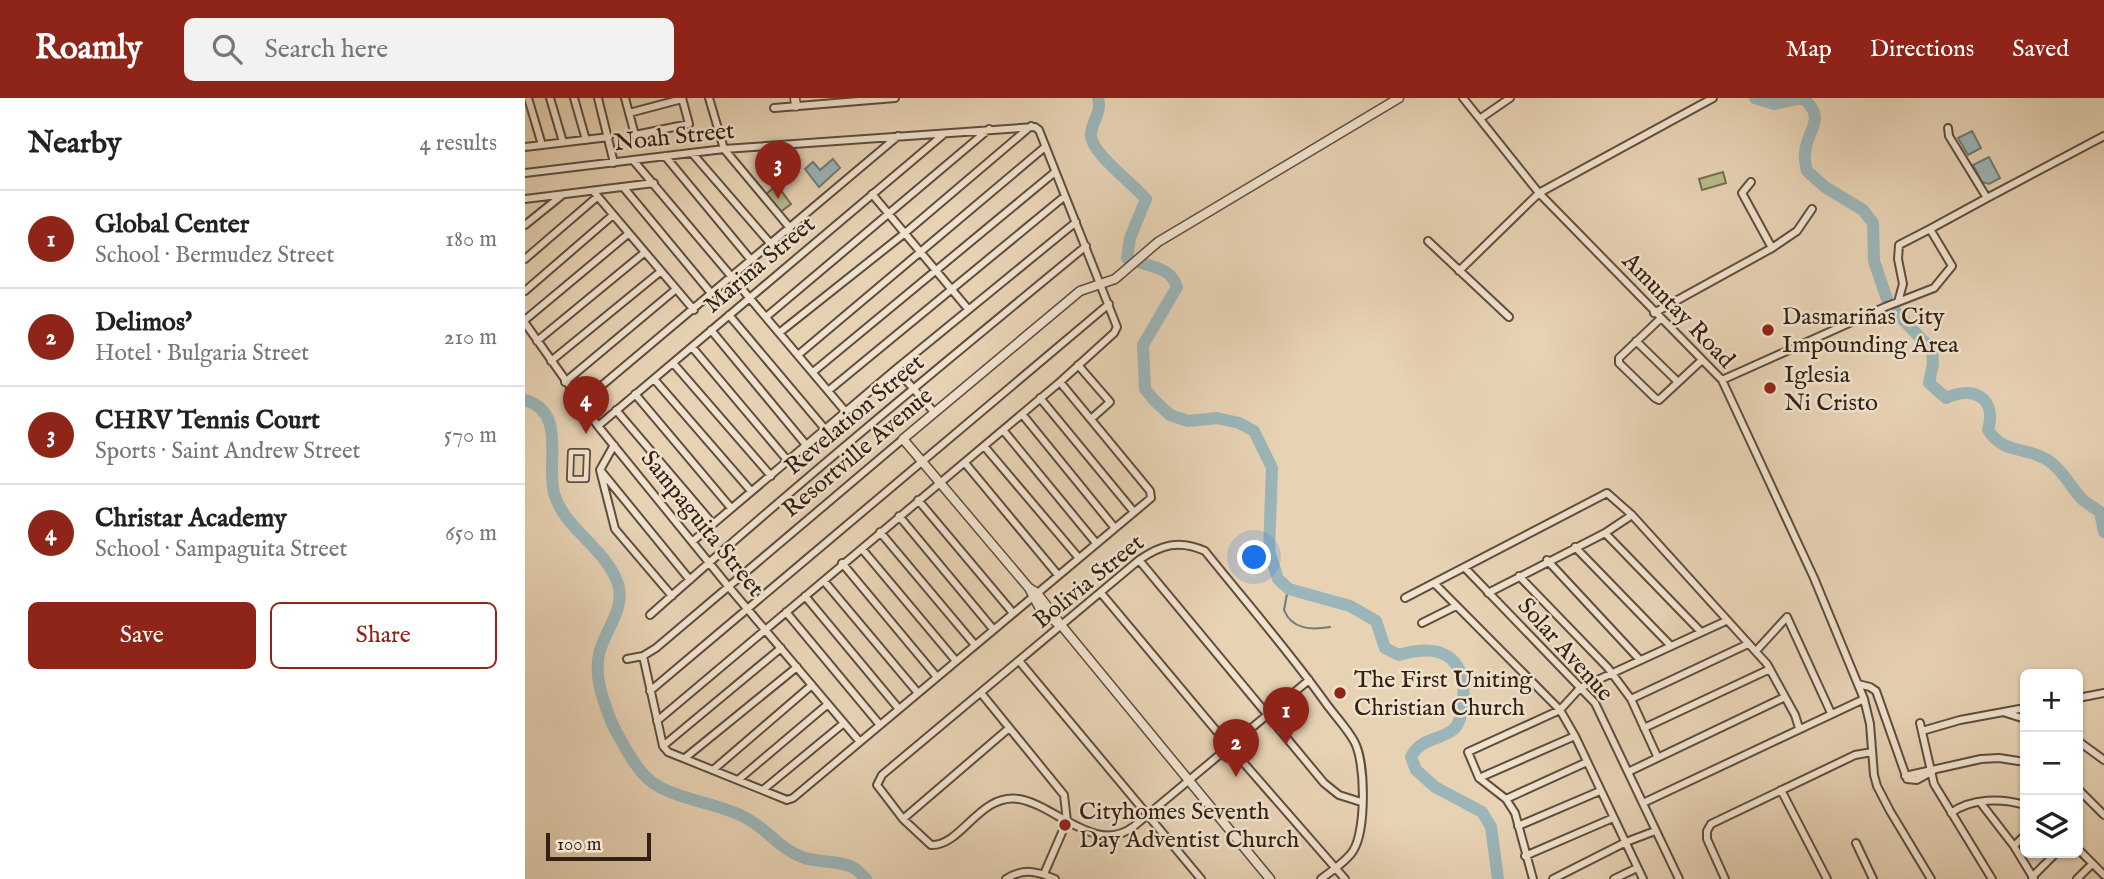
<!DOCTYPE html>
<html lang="en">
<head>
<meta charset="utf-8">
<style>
	:root { --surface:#fff; --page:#f2f2f2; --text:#222; --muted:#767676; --line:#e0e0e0; --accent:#8f2418 }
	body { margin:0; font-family:"IM FELL English",serif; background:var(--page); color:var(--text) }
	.controls { position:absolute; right:21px; bottom:21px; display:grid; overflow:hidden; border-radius:10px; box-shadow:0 2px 5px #0004 }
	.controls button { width:63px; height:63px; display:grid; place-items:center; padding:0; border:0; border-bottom:2px solid var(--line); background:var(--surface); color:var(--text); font:35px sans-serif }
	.scale { position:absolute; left:21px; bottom:18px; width:105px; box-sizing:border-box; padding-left:7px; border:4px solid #332114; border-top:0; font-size:19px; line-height:24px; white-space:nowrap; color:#332114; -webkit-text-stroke:5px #efe2ce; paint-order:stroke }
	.you { position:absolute; left:730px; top:460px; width:24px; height:24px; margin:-18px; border:5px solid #fff; border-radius:50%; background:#1a73e8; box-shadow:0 0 0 10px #1a73e833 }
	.badge { display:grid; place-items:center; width:46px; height:46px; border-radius:50%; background:var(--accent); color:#fff; font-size:23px; font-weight:700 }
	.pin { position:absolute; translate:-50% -58px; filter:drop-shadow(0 2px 4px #0008) }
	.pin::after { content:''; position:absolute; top:37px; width:24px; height:21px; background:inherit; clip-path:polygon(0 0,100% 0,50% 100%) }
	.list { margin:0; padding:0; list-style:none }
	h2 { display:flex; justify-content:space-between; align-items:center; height:91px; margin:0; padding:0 28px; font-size:30px }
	h2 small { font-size:23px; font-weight:400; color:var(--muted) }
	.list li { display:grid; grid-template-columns:46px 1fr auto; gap:21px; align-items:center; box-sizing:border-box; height:98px; padding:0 28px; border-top:2px solid var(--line) }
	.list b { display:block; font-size:26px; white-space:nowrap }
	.list p { margin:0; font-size:23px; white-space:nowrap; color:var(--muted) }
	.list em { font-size:23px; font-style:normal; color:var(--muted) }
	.actions { display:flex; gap:14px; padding:21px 28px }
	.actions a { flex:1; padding:16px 0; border:2px solid var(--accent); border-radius:10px; text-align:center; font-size:24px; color:var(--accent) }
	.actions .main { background:var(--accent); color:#fff }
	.icon { flex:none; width:38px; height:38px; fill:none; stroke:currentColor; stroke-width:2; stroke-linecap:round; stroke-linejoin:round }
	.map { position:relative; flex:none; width:1579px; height:781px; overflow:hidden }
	header { display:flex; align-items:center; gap:42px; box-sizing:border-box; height:98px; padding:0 35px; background:var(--accent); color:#fff }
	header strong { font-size:33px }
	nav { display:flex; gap:38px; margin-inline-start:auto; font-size:24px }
	.search { width:490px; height:63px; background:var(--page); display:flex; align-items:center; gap:18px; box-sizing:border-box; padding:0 24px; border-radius:10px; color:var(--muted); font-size:26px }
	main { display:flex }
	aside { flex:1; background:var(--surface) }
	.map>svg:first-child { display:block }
	.green { fill:#b7bb8c; stroke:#756e50; stroke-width:2 }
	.water { fill:#9bb5b8; stroke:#717a76; stroke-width:2 }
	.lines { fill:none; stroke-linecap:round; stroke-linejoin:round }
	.stream { stroke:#717a76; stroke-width:2 }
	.river { stroke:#9bb5b8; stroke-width:12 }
	.pedestrian-casing { stroke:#604d3c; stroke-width:8 }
	.minor-casing { stroke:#604d3c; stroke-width:10 }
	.tertiary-casing { stroke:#604d3c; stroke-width:11 }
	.pedestrian { stroke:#efe2ce; stroke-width:4.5 }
	.minor { stroke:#efe2ce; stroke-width:6 }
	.tertiary { stroke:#efe2ce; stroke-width:8 }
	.poi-dot { fill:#8f2418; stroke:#efe2ce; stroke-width:2.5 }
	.labels { text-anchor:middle; stroke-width:5; stroke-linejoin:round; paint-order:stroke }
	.street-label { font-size:24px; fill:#332114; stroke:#efe2ce }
	.poi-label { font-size:24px; fill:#332114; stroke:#efe2ce; text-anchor:start }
</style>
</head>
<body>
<header>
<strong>Roamly</strong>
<div class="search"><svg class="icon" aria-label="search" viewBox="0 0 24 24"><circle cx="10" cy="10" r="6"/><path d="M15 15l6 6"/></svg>Search here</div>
<nav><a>Map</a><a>Directions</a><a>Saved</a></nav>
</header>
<main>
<aside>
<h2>Nearby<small>4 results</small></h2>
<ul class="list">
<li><span class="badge">1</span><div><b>Global Center</b><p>School · Bermudez Street</p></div><em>180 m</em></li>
<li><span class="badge">2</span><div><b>Delimos'</b><p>Hotel · Bulgaria Street</p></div><em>210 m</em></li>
<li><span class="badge">3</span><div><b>CHRV Tennis Court</b><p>Sports · Saint Andrew Street</p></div><em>570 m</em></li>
<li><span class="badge">4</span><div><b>Christar Academy</b><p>School · Sampaguita Street</p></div><em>650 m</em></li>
</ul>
<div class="actions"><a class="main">Save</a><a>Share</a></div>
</aside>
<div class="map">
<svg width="1579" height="781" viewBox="0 0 1579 781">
	<rect width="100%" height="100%" fill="#e7d2b4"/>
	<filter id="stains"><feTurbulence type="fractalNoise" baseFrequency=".00286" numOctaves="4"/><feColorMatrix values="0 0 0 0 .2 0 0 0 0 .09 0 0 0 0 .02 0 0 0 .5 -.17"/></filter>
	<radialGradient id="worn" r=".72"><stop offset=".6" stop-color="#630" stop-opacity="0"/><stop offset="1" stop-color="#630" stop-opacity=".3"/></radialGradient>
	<path class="green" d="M 1198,74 L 1201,85 L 1177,92 L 1174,81 Z
		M 252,87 L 266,106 L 254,115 L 240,97 Z"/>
	<path class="water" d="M 1447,33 L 1456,50 L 1443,57 L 1433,40 Z
		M 1464,59 L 1475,80 L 1464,86 L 1457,84 L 1448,67 Z
		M 308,61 L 315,70 L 294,89 L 280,71 L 288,64 L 295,72 Z"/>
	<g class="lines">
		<path class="stream" d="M 759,486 L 762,496 L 759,512 C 767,532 787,532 805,529"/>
		<path class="river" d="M 573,0 C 577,16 567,22 566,36 C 564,54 609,86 621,101 L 605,140 L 602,160 C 622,169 645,167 652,189 L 618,247 L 620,291 L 629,302 L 645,317 L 663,323 L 692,320 L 714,325 L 729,333 L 747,370 L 744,453 L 753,481 L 764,491 L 825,508 L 851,523 L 860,550 L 874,557 C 915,545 942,557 938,604 C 938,612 935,624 930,630 C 917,643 897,638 886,659 L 891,672 L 910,689 L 957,714 L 966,729 L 973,781
			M 1230,0 L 1249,6 L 1278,0 C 1303,22 1281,31 1280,56 C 1279,62 1281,68 1282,73 L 1300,89 L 1338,112 L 1348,125 L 1349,163 L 1364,207 L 1407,252 L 1408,266 L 1404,285 L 1421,300 C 1449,287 1472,300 1463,332 C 1479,357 1502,348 1524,363 C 1539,373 1545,389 1557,401 C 1562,406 1569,409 1575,414 L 1579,434
			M 0,302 C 42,314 21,364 29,395 C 39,431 81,450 93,486 C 101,511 79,533 74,556 C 69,579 78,602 86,623 C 90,633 96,642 101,651 C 119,683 131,691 166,701 C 185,707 203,710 221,720 C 242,731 255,751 277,759 C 293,765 315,762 329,770 C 333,772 338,778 341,781"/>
		<g class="pedestrian-casing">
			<path id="pedestrian" d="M 46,354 L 62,354 L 61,381 L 45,381 Z"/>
		</g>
		<g class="minor-casing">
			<path id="minor" d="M 3,0 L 17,47
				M 25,0 L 38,44
				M 49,0 L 61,42
				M 73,0 L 89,65
				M 100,0 L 110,37 L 164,26 L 157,0
				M 184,0 L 199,51 L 265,130
				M 938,0 L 1014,95 L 1197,282 L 1289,480 L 1339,601 L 1345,626 L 1349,677 L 1352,688 L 1365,713 L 1406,781
				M 249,10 L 370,0
				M 104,15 L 157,1
				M 956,20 L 985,0
				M 1423,30 L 1424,38 L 1462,100 L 1579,38
				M 0,49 L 84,39
				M 167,55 L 245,145
				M 140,58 L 226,162
				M 108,62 L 320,313
				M 0,75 L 199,51 L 510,29 L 514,32 L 592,229 L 589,235 L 535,284 L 132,623
				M 1226,84 L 1217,95 L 1247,150
				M 99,90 L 186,195
				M 69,94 L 169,212
				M 347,96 L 443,211
				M 0,101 L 129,85
				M 0,127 L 36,98
				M 903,143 L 984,219
				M 0,161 L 72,99
				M 934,173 L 1014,95 L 1188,0
				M 0,193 L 88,117
				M 1373,204 L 1378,186 L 1373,161 L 1374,147 L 1405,131
				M 1129,215 L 1247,150 L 1272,133 L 1287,111
				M 204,217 L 300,331
				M 241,219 L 464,31
				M 1135,221 L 1094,260 L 1094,265 L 1130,300 L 1134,302 L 1177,262
				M 0,222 L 103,136
				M 0,225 L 73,328 L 203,488 L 335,644
				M 186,232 L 282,348
				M 254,235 L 380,135 L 506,28
				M 12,243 L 119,155
				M 1111,243 L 1153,284
				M 167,249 L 263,363
				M 273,257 L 520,49
				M 26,263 L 135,174
				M 148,265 L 246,378
				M 553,267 L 585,304 L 566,321
				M 371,271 L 409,314
				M 288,274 L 530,74
				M 129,281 L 226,393
				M 1197,282 L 1360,209 L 1409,190 L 1427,168 L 1405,131 L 1462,100
				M 40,284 L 150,192
				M 303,293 L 540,98
				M 110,296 L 206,410
				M 515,300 L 609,414
				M 56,305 L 373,38
				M 91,312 L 188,426
				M 497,316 L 589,429
				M 73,328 L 419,36
				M 478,332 L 571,445
				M 89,347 L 75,372 L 90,431 L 147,498
				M 459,348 L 553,459
				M 440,365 L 533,477
				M 76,373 L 165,482
				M 393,402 L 488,515
				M 374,418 L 468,531
				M 355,434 L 450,547
				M 1080,435 L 1176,534
				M 168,443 L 371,271 L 551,124
				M 1050,449 L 1146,548
				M 337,451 L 431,563
				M 614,462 L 799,685 L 814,697 L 836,704
				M 1022,462 L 1115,562
				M 317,465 L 412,579
				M 940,470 L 1070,605 L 1154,781
				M 994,478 L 1083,570 L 1106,601 L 1132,658
				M 299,483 L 393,595
				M 909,485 L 1035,612 L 1050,638 L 1118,781
				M 576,495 L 704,648 L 820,781
				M 963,495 L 1080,435 L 1107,417
				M 280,498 L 374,611
				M 880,500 L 1082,395 L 1107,417 L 1242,566 L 1270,617 L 1274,630
				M 261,514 L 355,627
				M 125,517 C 267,390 414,269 561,148
				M 897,525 L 931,508
				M 1231,553 L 1262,519 L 1306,615
				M 118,558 L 138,648 L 143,654 L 262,702 L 268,700 L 626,400 L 625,393 L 535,284
				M 102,561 L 118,558 L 131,550 L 378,341
				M 495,564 L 676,781
				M 784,582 L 608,729 C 571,757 530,707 494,701 C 454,695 437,748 406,747 L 378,721 L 352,687 L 357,677 L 614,462 C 636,447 654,441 680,453 C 720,503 763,552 800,604 C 810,618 821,629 829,643 C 841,664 841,733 828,753 C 821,764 806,773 796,781
				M 1333,586 L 1345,589 L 1351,593 L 1382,681 L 1392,682 L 1408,673
				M 125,593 L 584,206
				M 456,595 L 539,697 L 542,723 L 519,776
				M 1553,600 L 1579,595
				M 1106,601 L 1223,546
				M 1481,615 L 1500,621
				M 1395,625 L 1409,686 L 1467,781
				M 1119,630 L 1245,571
				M 1397,633 L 1435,622 L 1500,610
				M 1553,643 L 1579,662
				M 138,648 L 256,550
				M 160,660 L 272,569
				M 188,672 L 287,587
				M 1103,674 L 1260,599
				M 1380,678 L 1456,661 L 1474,660 L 1500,664
				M 954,680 L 1050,638
				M 213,682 L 303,606
				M 239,691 L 319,625
				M 1553,691 L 1579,717
				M 1256,692 L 1302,781
				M 981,701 L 1062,664
				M 1455,704 L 1489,748 L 1509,781
				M 1118,705 L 1339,601
				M 1426,715 C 1446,700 1477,700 1500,707
				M 378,721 L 483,631
				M 993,728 L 1075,693
				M 1331,745 L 1348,781
				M 1489,748 L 1500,737
				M 1553,751 L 1579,777
				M 1000,758 L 1088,720
				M 1507,779 L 1531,755
				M 481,781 C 498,770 512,773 530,781
				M 1008,781 L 990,715 L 981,701 L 954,680 L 943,654 L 1035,612 L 1055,590 L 1201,523
				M 1028,781 L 1101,744 L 1130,733
				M 1089,781 L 1112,770
				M 1200,781 L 1182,741 L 1182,733 L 1186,726 L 1330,657 L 1347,654
				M 1552,781 L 1567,766"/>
		</g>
		<g class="tertiary-casing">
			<path id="tertiary" d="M 270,0 L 271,8
				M 504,490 L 514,509 L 532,525
				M 745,781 L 536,527 L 512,495 L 504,490 L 378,341 L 555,193 L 590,181 L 633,144 L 874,0"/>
		</g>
		<use href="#pedestrian" class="pedestrian"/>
		<use href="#minor" class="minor"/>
		<use href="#tertiary" class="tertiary"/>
	</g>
	<g class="poi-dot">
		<circle cx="1243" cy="232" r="7"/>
		<circle cx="1245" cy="290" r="7"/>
		<circle cx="815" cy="595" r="7"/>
		<circle cx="540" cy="727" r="7"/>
	</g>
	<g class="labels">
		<g class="street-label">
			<text transform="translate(149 38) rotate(-6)" y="8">Noah Street</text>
			<text transform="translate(234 166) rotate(-40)" y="8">Marina Street</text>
			<text transform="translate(1154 212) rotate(46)" y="8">Amuntay Road</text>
			<text transform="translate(329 316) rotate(-40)" y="8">Revelation Street</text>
			<text transform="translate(332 354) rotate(-40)" y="8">Resortville Avenue</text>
			<text transform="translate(178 425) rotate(51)" y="8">Sampaguita Street</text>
			<text transform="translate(563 483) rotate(-39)" y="8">Bolivia Street</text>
			<text transform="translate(1041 551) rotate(48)" y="8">Solar Avenue</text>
		</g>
		<g class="poi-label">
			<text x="1257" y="226">Dasmariñas City<tspan x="1257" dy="28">Impounding Area</tspan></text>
			<text x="1259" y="284">Iglesia<tspan x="1259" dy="28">Ni Cristo</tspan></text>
			<text x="829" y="589">The First Uniting<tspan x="829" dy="28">Christian Church</tspan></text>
			<text x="554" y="721">Cityhomes Seventh<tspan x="554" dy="28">Day Adventist Church</tspan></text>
		</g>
	</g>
	<rect width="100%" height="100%" filter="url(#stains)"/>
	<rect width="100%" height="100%" fill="url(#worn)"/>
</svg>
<div class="controls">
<button>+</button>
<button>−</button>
<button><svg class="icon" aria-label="layers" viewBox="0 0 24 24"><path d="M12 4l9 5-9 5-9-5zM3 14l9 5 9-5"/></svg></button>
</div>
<div class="scale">100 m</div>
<div class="you"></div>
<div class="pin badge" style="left:761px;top:647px">1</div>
<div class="pin badge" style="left:711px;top:679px">2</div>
<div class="pin badge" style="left:253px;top:101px">3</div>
<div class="pin badge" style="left:61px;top:336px">4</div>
</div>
</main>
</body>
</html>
